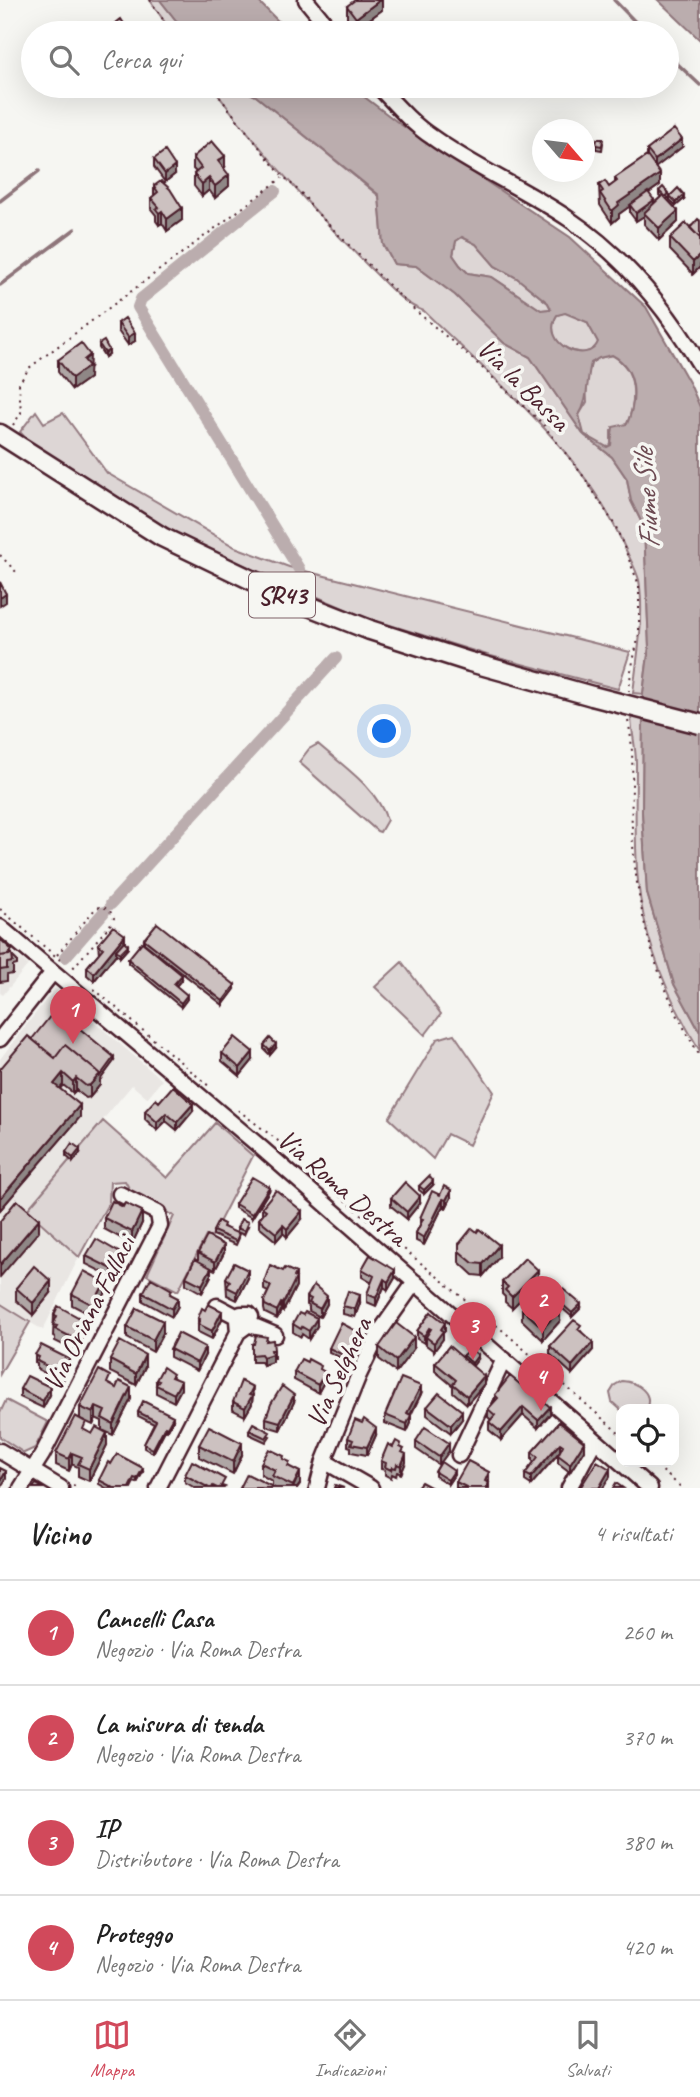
<!DOCTYPE html>
<html lang="it">
<head>
<meta charset="utf-8">
<style>
	:root { --surface:#fff; --page:#f2f2f2; --text:#222; --muted:#767676; --line:#e0e0e0; --accent:#d1495b }
	body { margin:0; font-family:Caveat,sans-serif; background:var(--page); color:var(--text) }
	.controls { position:absolute; right:21px; bottom:21px; display:grid; overflow:hidden; border-radius:14px; box-shadow:0 7px 28px #0002 }
	.controls button { width:63px; height:63px; display:grid; place-items:center; padding:0; border:0; border-bottom:2px solid var(--line); background:var(--surface); color:var(--text); font:35px sans-serif }
	.compass { position:absolute; left:532px; top:119px; width:63px; height:63px; border-radius:50%; background:var(--surface); box-shadow:0 7px 28px #0002; rotate:118deg }
	.you { position:absolute; left:385px; top:732px; width:24px; height:24px; margin:-18px; border:5px solid #fff; border-radius:50%; background:#1a73e8; box-shadow:0 0 0 10px #1a73e833 }
	.badge { display:grid; place-items:center; width:46px; height:46px; border-radius:50%; background:var(--accent); color:#fff; font-size:23px; font-weight:700 }
	.pin { position:absolute; translate:-50% -58px; filter:drop-shadow(0 2px 4px #0008) }
	.pin::after { content:''; position:absolute; top:37px; width:24px; height:21px; background:inherit; clip-path:polygon(0 0,100% 0,50% 100%) }
	.list { margin:0; padding:0; list-style:none }
	h2 { display:flex; justify-content:space-between; align-items:center; height:91px; margin:0; padding:0 28px; font-size:30px }
	h2 small { font-size:23px; font-weight:400; color:var(--muted) }
	.list li { display:grid; grid-template-columns:46px 1fr auto; gap:21px; align-items:center; box-sizing:border-box; height:105px; padding:0 28px; border-top:2px solid var(--line) }
	.list b { display:block; font-size:26px; white-space:nowrap }
	.list p { margin:0; font-size:23px; white-space:nowrap; color:var(--muted) }
	.list em { font-size:23px; font-style:normal; color:var(--muted) }
	.icon { flex:none; width:38px; height:38px; fill:none; stroke:currentColor; stroke-width:2; stroke-linecap:round; stroke-linejoin:round }
	.map { position:relative; flex:none; width:700px; height:1488px; overflow:hidden }
	.search { position:absolute; background:var(--surface); box-shadow:0 7px 28px #0002; left:21px; right:21px; top:21px; height:77px; display:flex; align-items:center; gap:18px; box-sizing:border-box; padding:0 24px; border-radius:38px; color:var(--muted); font-size:26px }
	.sheet { height:511px; background:var(--surface) }
	nav { display:flex; justify-content:space-around; align-items:center; box-sizing:border-box; height:98px; border-top:2px solid var(--line); background:var(--surface); font-size:19px; color:var(--muted) }
	nav a { display:grid; justify-items:center; gap:4px }
	nav .on { color:var(--accent) }
	.map>svg:first-child { display:block }
	.built { fill:#e9e6e3 }
	.green { fill:#ddd6d5; stroke:#947a80; stroke-width:2 }
	.water { fill:#bbadae; stroke:#8e747a; stroke-width:2; fill-rule:evenodd }
	.lines { fill:none; stroke-linecap:round; stroke-linejoin:round }
	.stream { stroke:#8e747a; stroke-width:3.5 }
	.canal { stroke:#bbadae; stroke-width:12 }
	.minor-casing { stroke:#4a1f2b; stroke-width:19 }
	.major-casing { stroke:#4a1f2b; stroke-width:23 }
	.path { stroke:#4a1f2b; stroke-width:2; stroke-dasharray:2 5; stroke-linecap:butt }
	.minor { stroke:#f6f6f2; stroke-width:14 }
	.major { stroke:#f6f6f2; stroke-width:18 }
	.major-bridge-casing { stroke:#4a1f2b; stroke-width:23; stroke-linecap:butt }
	.major-bridge { stroke:#f6f6f2; stroke-width:18 }
	.wall { fill:#afa6a5; stroke:#4a1f2b; stroke-width:2 }
	.shaded-wall { fill:#8f8786; stroke:#4a1f2b; stroke-width:2 }
	.building { fill:#ccc1c0; stroke:#4a1f2b; stroke-width:2 }
	.labels { text-anchor:middle; stroke-width:7; stroke-linejoin:round; paint-order:stroke }
	.shield { fill:#f6f6f2; stroke:#7e6067; stroke-width:2 }
	.shield-label { font-size:26px; font-weight:bold; fill:#4a1f2b }
	.street-label { font-size:28px; fill:#4a1f2b; stroke:#f6f6f2 }
	.water-label { font-size:30px; font-style:italic; fill:#6c4a52; stroke:#f6f6f2 }
</style>
</head>
<body>
<div class="map">
<svg width="700" height="1488" viewBox="0 0 700 1488">
	<rect width="100%" height="100%" fill="#f6f6f2"/>
	<filter id="ink" filterUnits="userSpaceOnUse"><feTurbulence type="fractalNoise" baseFrequency=".0143" numOctaves="2"/><feDisplacementMap in="SourceGraphic" scale="14" xChannelSelector="R" yChannelSelector="G"/><feConvolveMatrix kernelMatrix="1 2 1 2 8 2 1 2 1" color-interpolation-filters="sRGB"/></filter>
	<g filter="url(#ink)">
		<path class="built" d="M 0,941 L 28,965 L 3,995 L 0,993 Z
			M 55,988 L 162,1080 L 147,1098 L 132,1085 L 27,1210 L 79,1257 L 43,1330 L 0,1305 L 0,1059 Z
			M 458,1334 L 496,1365 L 484,1384 L 445,1351 Z"/>
		<path class="green" d="M 150,0 L 160,0 L 186,33 L 172,33 Z
			M 211,86 L 236,86 L 256,96 L 379,196 L 383,244 L 394,264 L 416,266 L 455,295 L 504,343 L 530,357 L 583,434 L 579,415 L 587,402 L 586,383 L 591,363 L 599,358 L 612,355 C 637,369 637,400 627,424 L 611,431 L 611,445 L 607,448 L 584,435 L 612,457 L 627,479 L 631,501 L 644,527 L 649,647 L 643,694 L 633,693 C 637,657 645,616 639,580 C 636,569 629,557 624,546 C 582,449 497,383 424,311 C 402,304 387,284 370,268 C 313,211 260,150 211,86 Z
			M 462,237 L 476,244 L 495,266 L 517,278 L 548,303 L 551,309 L 541,310 L 492,277 L 468,273 L 460,265 L 453,255 L 456,241 Z
			M 566,312 L 587,322 L 598,342 C 589,366 539,345 557,315 Z
			M 36,411 L 44,423 L 63,413 L 107,473 L 235,547 L 289,567 L 630,652 L 618,689 L 487,655 L 364,617 L 212,551 L 138,513 L 31,444 L 20,432 Z
			M 631,715 L 643,718 L 642,812 L 647,893 L 674,984 L 700,1032 L 700,1051 C 669,1000 644,941 638,881 C 634,841 636,802 636,763 C 636,746 631,731 631,715 Z
			M 318,744 C 343,766 377,788 387,820 L 380,832 L 377,831 L 299,762 L 309,749 Z
			M 402,962 L 441,1014 L 425,1035 L 375,987 Z
			M 454,1034 L 494,1092 L 469,1145 L 447,1134 L 433,1159 L 389,1118 L 437,1039 Z
			M 103,1121 L 167,1178 L 215,1123 L 253,1156 L 211,1238 L 206,1236 L 178,1291 L 147,1275 L 174,1216 L 134,1197 L 125,1181 L 110,1182 L 109,1202 L 79,1257 L 27,1210 Z
			M 1,1304 L 30,1322 L 0,1374 L 0,1305 Z
			M 622,1381 C 637,1382 654,1393 646,1409 L 621,1410 L 612,1402 L 610,1393 L 615,1385 Z
			M 6,1400 L 48,1422 L 35,1448 L 24,1453 L 0,1437 L 0,1413 Z"/>
		<path class="water" d="M 160,0 L 257,0 L 290,33 L 186,33 Z
			M 658,0 L 700,0 L 700,40 Z
			M 236,86 L 350,86 L 400,124 L 570,237 L 646,307 L 690,384 L 700,407 L 700,1032 L 674,984 L 647,893 L 642,812 L 643,718 L 643,694 L 649,647 L 644,527 L 631,501 L 627,479 L 612,457 L 583,434 L 530,357 L 504,343 L 455,295 L 416,266 L 394,264 L 383,244 L 379,195 L 256,96 ZM 462,237 L 476,244 L 495,266 L 517,278 L 548,303 L 551,309 L 541,310 L 492,277 L 468,273 L 460,265 L 453,255 L 456,241 ZM 565,313 L 587,322 L 598,342 C 589,366 539,345 557,315 ZM 612,355 C 638,369 637,400 627,424 L 613,427 L 611,445 L 607,447 L 584,434 L 579,415 C 589,399 586,382 591,363 L 599,358 Z"/>
		<g class="lines">
			<path class="stream" d="M 614,0 L 646,33
				M 667,54 L 700,85
				M 0,201 L 39,171
				M 0,285 L 75,229"/>
			<path class="canal" d="M 275,191 L 141,299 L 138,307 L 299,569
				M 111,904 L 336,658
				M 65,957 L 104,912"/>
			<g class="minor-casing">
				<path id="minor" d="M 306,0 L 333,33
					M 378,86 C 395,104 411,123 432,137 C 475,168 525,189 569,219 C 624,256 666,308 700,365
					M 0,927 L 258,1145 L 650,1488
					M 0,1039 L 53,972
					M 217,1306 L 238,1317
					M 249,1324 L 275,1335
					M 0,1451 L 61,1488
					M 459,1455 L 504,1359
					M 324,1461 L 371,1488
					M 21,1488 L 42,1455 L 160,1226 L 158,1213 L 120,1194
					M 158,1488 L 238,1332 L 249,1324 L 251,1317 L 249,1314 L 241,1314 L 237,1320 L 238,1332
					M 317,1488 L 324,1461 L 358,1377 L 379,1333 L 415,1282
					M 569,1488 L 595,1440"/>
			</g>
			<g class="major-casing">
				<path id="major" d="M 0,434 L 162,537 L 291,599 L 370,630 L 470,662 L 592,696"/>
			</g>
			<path class="path" d="M 150,0 L 172,33
				M 211,86 L 278,171 L 305,197 L 312,208 L 410,306 L 467,354 L 542,423 L 584,477 L 616,527 L 639,585 L 639,634 L 631,671 L 629,691
				M 13,425 L 21,413 L 19,384 L 29,368 L 282,178
				M 0,555 L 19,575
				M 628,721 C 636,756 630,792 632,828 C 636,914 655,982 700,1056
				M 0,909 L 60,960
				M 57,955 L 95,909 L 102,906 L 110,911 L 114,918 L 110,925 L 72,969
				M 94,989 L 210,1087
				M 238,1110 L 277,1140 L 330,1188 L 508,1335 L 621,1435
				M 652,1462 L 682,1488
				M 73,1485 L 79,1488"/>
			<use href="#minor" class="minor"/>
			<use href="#major" class="major"/>
			<g class="major-bridge-casing">
				<path id="major-bridge" d="M 592,696 L 700,724"/>
			</g>
			<use href="#major-bridge" class="major-bridge"/>
		</g>
		<path class="wall" d="M 382,0 L 382,10 L 356,29 L 347,18 L 347,6 Z
			M 597,139 L 603,143 L 602,150 L 596,149 Z
			M 682,147 L 655,167 L 660,185 L 649,193 L 654,203 L 661,197 L 659,195 L 659,191 L 669,198 L 667,199 L 678,222 L 659,240 L 644,224 L 644,216 L 636,221 L 630,213 L 630,206 L 619,214 L 619,217 L 612,223 L 600,205 L 599,185 L 609,187 L 615,183 L 615,178 L 647,156 L 647,150 Z
			M 193,157 L 225,167 L 224,168 L 229,186 L 215,198 L 209,190 L 202,196 L 194,186 L 194,174 L 196,172 L 193,169 Z
			M 154,159 L 175,174 L 165,182 L 154,167 Z
			M 154,186 L 182,220 L 167,231 L 162,223 L 159,225 L 156,221 L 156,215 L 151,209 L 151,198 L 154,196 Z
			M 670,196 L 684,199 L 676,206 L 670,200 Z
			M 700,221 L 700,267 L 693,274 L 670,250 L 670,238 Z
			M 118,323 L 135,341 L 128,345 L 118,331 Z
			M 99,344 L 109,354 L 105,357 L 99,348 Z
			M 58,360 L 90,367 L 89,368 L 89,378 L 72,390 L 58,372 Z
			M 0,939 L 12,954 L 13,957 L 17,961 L 17,965 L 13,966 L 13,974 L 7,975 L 7,981 L 0,982 Z
			M 144,939 L 235,989 L 223,1005 L 144,943 Z
			M 125,942 L 128,948 L 120,957 L 116,954 L 94,981 L 87,975 L 87,967 L 99,953 L 98,944 Z
			M 128,959 L 182,979 L 176,986 L 187,999 L 181,1007 L 128,963 Z
			M 32,1039 L 114,1061 L 100,1080 L 100,1085 L 90,1097 L 86,1098 L 76,1090 L 73,1093 L 63,1085 L 60,1089 L 80,1117 L 0,1210 Z
			M 264,1045 L 276,1048 L 270,1055 L 264,1049 Z
			M 222,1053 L 253,1060 L 240,1076 L 222,1061 Z
			M 159,1102 L 193,1111 L 177,1130 L 166,1121 L 157,1130 L 145,1119 L 145,1111 Z
			M 66,1152 L 80,1153 L 73,1162 L 66,1156 Z
			M 433,1185 L 424,1194 L 419,1190 L 419,1186 Z
			M 269,1191 L 252,1218 L 235,1208 L 235,1204 Z
			M 440,1195 L 451,1198 L 446,1208 L 443,1206 L 424,1245 L 416,1241 L 416,1233 L 420,1225 L 420,1218 Z
			M 391,1198 L 420,1203 L 407,1219 L 391,1206 Z
			M 262,1207 L 302,1219 L 287,1237 L 283,1233 L 276,1241 L 259,1227 L 259,1219 L 262,1215 Z
			M 104,1218 L 142,1223 L 132,1244 L 104,1229 Z
			M 248,1226 L 244,1235 L 237,1232 L 237,1228 Z
			M 224,1227 L 239,1238 L 236,1245 L 213,1235 L 213,1231 Z
			M 459,1244 L 499,1257 L 483,1276 L 473,1275 L 459,1262 Z
			M 198,1253 L 224,1253 L 215,1270 L 211,1268 L 211,1276 L 202,1293 L 186,1284 L 186,1277 L 198,1261 Z
			M 86,1256 L 120,1260 L 112,1277 L 86,1264 Z
			M 362,1269 L 395,1278 L 388,1290 L 384,1287 L 376,1306 L 367,1302 L 367,1294 L 372,1283 L 362,1277 Z
			M 283,1271 L 296,1273 L 296,1286 L 283,1312 L 281,1311 L 277,1319 L 265,1313 L 264,1309 L 264,1301 L 268,1292 L 264,1290 L 264,1282 Z
			M 226,1278 L 248,1278 L 237,1300 L 227,1295 Z
			M 502,1282 L 538,1282 L 512,1308 L 505,1302 L 505,1297 L 502,1294 Z
			M 16,1288 L 51,1293 L 33,1315 L 16,1300 Z
			M 143,1293 L 178,1306 L 172,1317 L 143,1301 Z
			M 72,1294 L 105,1294 L 93,1316 L 72,1305 Z
			M 307,1297 L 327,1304 L 320,1317 L 309,1311 L 309,1306 L 307,1305 Z
			M 555,1298 L 581,1308 L 572,1317 L 555,1302 Z
			M 360,1303 L 355,1317 L 343,1314 L 343,1306 Z
			M 522,1309 L 560,1321 L 543,1340 L 522,1320 Z
			M 431,1312 L 445,1331 L 443,1333 L 443,1339 L 434,1351 L 426,1345 L 426,1341 L 424,1343 L 417,1339 L 417,1331 Z
			M 54,1315 L 85,1332 L 75,1351 L 55,1341 L 55,1337 L 53,1336 Z
			M 198,1318 L 222,1319 L 212,1339 L 198,1332 Z
			M 293,1324 L 317,1326 L 309,1339 L 302,1334 L 301,1337 L 293,1332 Z
			M 127,1327 L 163,1333 L 153,1352 L 127,1338 Z
			M 581,1331 L 593,1350 L 572,1374 L 550,1354 L 550,1346 Z
			M 360,1337 L 347,1361 L 329,1352 L 329,1348 Z
			M 267,1340 L 274,1350 L 274,1358 L 272,1358 L 272,1362 L 263,1365 L 261,1362 L 252,1362 L 252,1344 Z
			M 379,1347 L 414,1348 L 396,1372 L 379,1359 Z
			M 170,1349 L 205,1355 L 197,1371 L 170,1357 Z
			M 35,1355 L 69,1367 L 62,1382 L 37,1369 L 37,1364 L 35,1363 Z
			M 463,1355 L 478,1359 L 472,1366 L 484,1384 L 467,1404 L 453,1392 L 453,1386 L 435,1371 L 435,1363 L 463,1358 Z
			M 110,1360 L 145,1367 L 136,1385 L 110,1372 Z
			M 294,1372 L 325,1380 L 318,1393 L 294,1380 Z
			M 173,1377 L 181,1389 L 174,1402 L 156,1393 L 156,1380 Z
			M 110,1385 L 131,1399 L 113,1435 L 102,1430 L 102,1421 L 96,1418 L 93,1425 L 80,1419 L 80,1407 Z
			M 20,1389 L 50,1395 L 43,1408 L 20,1397 Z
			M 421,1394 L 411,1415 L 411,1423 L 407,1432 L 385,1423 L 385,1415 Z
			M 253,1395 L 252,1404 L 245,1416 L 233,1410 L 233,1402 Z
			M 495,1395 L 550,1414 L 538,1428 L 523,1415 L 501,1440 L 489,1430 L 489,1422 L 491,1420 L 488,1417 L 488,1409 L 495,1401 Z
			M 294,1402 L 280,1430 L 266,1426 L 266,1418 Z
			M 427,1407 L 462,1419 L 451,1433 L 427,1415 Z
			M 138,1412 L 173,1420 L 167,1431 L 165,1430 L 153,1453 L 144,1448 L 144,1444 L 154,1424 L 138,1416 Z
			M 559,1422 L 584,1450 L 570,1472 L 558,1463 L 558,1455 L 560,1452 L 531,1485 L 525,1481 L 525,1474 L 534,1462 L 532,1460 L 532,1452 Z
			M 249,1430 L 270,1436 L 266,1442 L 249,1434 Z
			M 86,1431 L 107,1445 L 89,1481 L 78,1476 L 78,1467 L 72,1464 L 69,1471 L 56,1465 L 56,1453 Z
			M 376,1435 L 367,1455 L 351,1452 L 351,1447 L 348,1446 L 348,1438 Z
			M 416,1441 L 449,1451 L 441,1462 L 454,1475 L 448,1484 L 435,1476 L 435,1472 L 439,1465 L 416,1449 Z
			M 199,1445 L 242,1455 L 233,1474 L 199,1457 Z
			M 393,1447 L 401,1448 L 406,1462 L 401,1474 L 397,1472 L 396,1476 L 392,1474 L 391,1478 L 385,1475 L 385,1470 L 381,1469 L 381,1461 Z
			M 284,1459 L 300,1484 L 297,1488 L 240,1488 L 272,1487 L 272,1481 L 261,1475 L 261,1463 Z
			M 111,1464 L 143,1472 L 137,1483 L 134,1482 L 131,1488 L 106,1488 L 99,1484 L 99,1480 Z
			M 185,1475 L 225,1487 L 224,1488 L 195,1488 L 185,1482 Z
			M 456,1482 L 489,1484 L 489,1488 L 456,1488 Z"/>
		<path class="shaded-wall" d="M 380,0 L 382,0 L 382,10 L 356,29 L 356,18 Z
			M 682,139 L 682,147 L 655,168 L 655,160 Z
			M 225,156 L 225,167 L 218,173 L 218,161 Z
			M 175,166 L 175,174 L 165,182 L 165,174 Z
			M 660,174 L 660,185 L 619,214 L 619,217 L 612,223 L 612,211 L 618,203 Z
			M 229,175 L 229,186 L 215,198 L 215,186 Z
			M 209,178 L 209,190 L 202,196 L 202,184 Z
			M 684,195 L 684,199 L 676,206 L 676,202 Z
			M 654,200 L 654,208 L 644,213 L 644,216 L 636,221 L 636,213 Z
			M 182,208 L 182,220 L 167,231 L 167,219 Z
			M 162,211 L 162,223 L 159,225 L 159,213 Z
			M 678,211 L 678,222 L 659,240 L 659,228 Z
			M 700,255 L 700,267 L 693,274 L 693,262 Z
			M 135,333 L 135,341 L 128,345 L 128,337 Z
			M 109,350 L 109,354 L 105,357 L 105,353 Z
			M 90,355 L 89,378 L 72,390 L 72,378 L 84,360 Z
			M 6,594 L 6,602 L 0,606 L 0,598 Z
			M 125,935 L 125,943 L 116,950 L 116,954 L 94,981 L 94,973 Z
			M 128,945 L 128,948 L 120,957 L 120,953 Z
			M 182,975 L 182,979 L 174,988 L 174,984 Z
			M 235,985 L 235,989 L 223,1005 L 223,1001 Z
			M 187,995 L 187,999 L 181,1007 L 181,1003 Z
			M 276,1044 L 276,1048 L 270,1055 L 270,1051 Z
			M 253,1052 L 253,1060 L 240,1076 L 240,1068 Z
			M 114,1057 L 114,1061 L 100,1080 L 100,1085 L 90,1097 L 90,1085 Z
			M 63,1073 L 63,1085 L 54,1095 L 54,1084 Z
			M 76,1078 L 76,1090 L 73,1093 L 73,1082 Z
			M 193,1104 L 193,1111 L 177,1130 L 177,1122 Z
			M 80,1105 L 80,1117 L 0,1210 L 0,1199 Z
			M 166,1113 L 166,1121 L 157,1130 L 157,1122 Z
			M 80,1149 L 80,1153 L 73,1162 L 73,1158 Z
			M 433,1181 L 433,1185 L 424,1194 L 424,1190 Z
			M 269,1187 L 269,1191 L 252,1218 L 252,1214 Z
			M 451,1190 L 451,1198 L 446,1208 L 446,1200 Z
			M 420,1196 L 420,1203 L 407,1219 L 407,1212 Z
			M 443,1199 L 443,1206 L 424,1245 L 424,1238 Z
			M 142,1211 L 142,1223 L 132,1244 L 132,1232 Z
			M 302,1211 L 302,1219 L 287,1237 L 287,1229 Z
			M 39,1219 L 39,1231 L 0,1277 L 0,1265 Z
			M 283,1225 L 283,1233 L 276,1241 L 276,1233 Z
			M 224,1245 L 224,1253 L 215,1270 L 215,1262 Z
			M 499,1245 L 499,1257 L 483,1276 L 483,1264 Z
			M 120,1253 L 120,1260 L 112,1277 L 112,1269 Z
			M 211,1268 L 211,1276 L 202,1293 L 202,1285 Z
			M 248,1270 L 248,1278 L 237,1300 L 237,1292 Z
			M 395,1270 L 395,1278 L 388,1290 L 388,1282 Z
			M 538,1270 L 538,1282 L 512,1308 L 512,1297 Z
			M 296,1273 L 296,1286 L 283,1312 L 283,1304 Z
			M 384,1279 L 384,1287 L 376,1306 L 376,1298 Z
			M 51,1281 L 51,1293 L 33,1315 L 33,1303 Z
			M 105,1282 L 105,1294 L 93,1316 L 93,1305 Z
			M 360,1295 L 360,1303 L 355,1317 L 355,1309 Z
			M 327,1296 L 327,1304 L 320,1317 L 320,1309 Z
			M 178,1298 L 178,1306 L 172,1317 L 172,1309 Z
			M 281,1303 L 281,1311 L 277,1319 L 277,1311 Z
			M 581,1304 L 581,1308 L 572,1317 L 572,1313 Z
			M 560,1309 L 560,1321 L 543,1340 L 543,1328 Z
			M 222,1311 L 222,1319 L 212,1339 L 212,1331 Z
			M 317,1318 L 317,1326 L 309,1339 L 309,1331 Z
			M 85,1321 L 85,1332 L 75,1351 L 75,1339 Z
			M 163,1321 L 163,1333 L 153,1352 L 153,1340 Z
			M 445,1323 L 445,1331 L 443,1333 L 443,1339 L 434,1351 L 434,1343 L 441,1329 Z
			M 429,1328 L 429,1336 L 426,1337 L 426,1341 L 424,1343 L 424,1336 Z
			M 360,1333 L 360,1337 L 347,1361 L 347,1357 Z
			M 414,1337 L 414,1348 L 396,1372 L 396,1361 Z
			M 593,1342 L 593,1350 L 572,1374 L 572,1366 Z
			M 205,1347 L 205,1355 L 197,1371 L 197,1363 Z
			M 272,1354 L 272,1362 L 263,1365 L 263,1357 Z
			M 145,1355 L 145,1367 L 136,1385 L 136,1374 Z
			M 478,1355 L 478,1359 L 472,1367 L 472,1363 Z
			M 69,1359 L 69,1367 L 62,1382 L 62,1374 Z
			M 325,1372 L 325,1380 L 318,1393 L 318,1385 Z
			M 484,1376 L 484,1384 L 467,1404 L 467,1396 Z
			M 181,1381 L 181,1389 L 174,1402 L 174,1394 Z
			M 421,1386 L 421,1394 L 407,1421 L 407,1413 Z
			M 50,1387 L 50,1395 L 43,1408 L 43,1401 Z
			M 131,1387 L 131,1399 L 113,1435 L 113,1424 Z
			M 253,1387 L 252,1404 L 245,1416 L 245,1408 L 249,1395 Z
			M 294,1395 L 294,1402 L 280,1430 L 280,1422 Z
			M 96,1407 L 96,1418 L 93,1425 L 93,1413 Z
			M 523,1407 L 523,1415 L 501,1440 L 501,1432 Z
			M 550,1407 L 550,1414 L 538,1428 L 538,1420 Z
			M 462,1411 L 462,1419 L 451,1433 L 451,1425 Z
			M 411,1415 L 411,1423 L 407,1432 L 407,1424 Z
			M 173,1416 L 173,1420 L 167,1431 L 167,1427 Z
			M 165,1426 L 165,1430 L 153,1453 L 153,1449 Z
			M 376,1428 L 376,1435 L 367,1455 L 367,1447 Z
			M 107,1433 L 107,1445 L 89,1481 L 89,1469 Z
			M 584,1442 L 584,1450 L 570,1472 L 570,1464 Z
			M 242,1443 L 242,1455 L 233,1474 L 233,1462 Z
			M 449,1443 L 449,1451 L 439,1465 L 439,1457 Z
			M 560,1443 L 560,1451 L 531,1485 L 531,1477 Z
			M 72,1453 L 72,1464 L 69,1471 L 69,1459 Z
			M 406,1454 L 406,1462 L 401,1474 L 401,1466 Z
			M 143,1468 L 143,1472 L 137,1483 L 137,1479 Z
			M 610,1469 L 610,1477 L 603,1488 L 599,1488 Z
			M 6,1471 L 6,1479 L 0,1488 L 0,1482 Z
			M 454,1471 L 454,1475 L 448,1484 L 448,1480 Z
			M 300,1472 L 300,1484 L 297,1488 L 293,1488 Z
			M 489,1472 L 489,1488 L 485,1488 L 485,1481 Z"/>
		<path class="building" d="M 355,0 L 380,0 L 356,18 L 347,6 Z
			M 121,19 L 130,33 L 103,33 Z
			M 674,129 L 682,139 L 655,160 L 647,150 Z
			M 597,139 L 603,139 L 602,146 L 596,145 Z
			M 212,141 L 225,156 L 218,161 L 229,175 L 215,186 L 209,178 L 202,184 L 194,174 L 201,168 L 193,157 Z
			M 165,151 L 175,166 L 165,174 L 154,159 Z
			M 647,156 L 660,174 L 618,203 L 619,205 L 612,211 L 600,193 L 603,191 L 599,185 L 605,181 L 609,187 L 617,181 L 615,178 Z
			M 161,181 L 170,189 L 182,208 L 167,219 L 162,211 L 159,213 L 156,209 L 159,207 L 151,198 L 158,192 L 154,186 Z
			M 663,187 L 669,194 L 665,197 L 659,191 Z
			M 678,188 L 684,195 L 676,202 L 670,196 Z
			M 648,192 L 654,200 L 636,213 L 630,205 Z
			M 663,195 L 678,211 L 659,228 L 644,213 Z
			M 698,219 L 700,221 L 700,238 L 690,228 Z
			M 686,223 L 700,238 L 700,255 L 693,262 L 670,238 Z
			M 125,318 L 135,333 L 128,337 L 118,323 Z
			M 104,341 L 109,350 L 105,353 L 99,344 Z
			M 81,343 L 90,355 L 84,360 L 89,366 L 72,378 L 58,360 Z
			M 0,582 L 6,594 L 0,598 Z
			M 157,923 L 235,985 L 223,1001 L 144,939 Z
			M 113,926 L 125,935 L 94,973 L 87,967 L 103,948 L 98,944 Z
			M 0,939 L 12,950 L 9,954 L 9,955 L 0,956 Z
			M 124,941 L 128,945 L 120,953 L 116,950 Z
			M 142,942 L 182,975 L 174,984 L 187,995 L 181,1003 L 128,959 Z
			M 12,954 L 13,962 L 7,963 L 7,969 L 0,970 L 0,956 Z
			M 56,1009 L 114,1057 L 100,1076 L 100,1074 L 65,1045 L 55,1058 L 32,1039 Z
			M 28,1036 L 55,1058 L 65,1045 L 100,1074 L 90,1085 L 86,1086 L 76,1078 L 73,1082 L 63,1073 L 54,1084 L 80,1105 L 0,1199 L 0,1069 Z
			M 235,1037 L 253,1052 L 240,1068 L 222,1053 Z
			M 270,1038 L 276,1044 L 270,1051 L 264,1045 Z
			M 173,1086 L 193,1104 L 177,1122 L 166,1113 L 157,1122 L 145,1111 L 156,1099 L 159,1102 Z
			M 72,1143 L 80,1149 L 73,1158 L 66,1152 Z
			M 429,1176 L 433,1181 L 424,1190 L 419,1186 Z
			M 252,1177 L 269,1187 L 252,1214 L 235,1204 Z
			M 405,1182 L 420,1196 L 407,1212 L 391,1198 Z
			M 444,1186 L 451,1190 L 446,1200 L 443,1199 L 424,1238 L 416,1233 L 423,1219 L 420,1218 L 432,1191 L 440,1195 Z
			M 276,1190 L 302,1211 L 287,1229 L 283,1225 L 276,1233 L 259,1219 L 266,1210 L 262,1207 Z
			M 17,1200 L 39,1219 L 0,1265 L 0,1221 Z
			M 112,1201 L 123,1207 L 125,1203 L 142,1211 L 132,1232 L 104,1218 Z
			M 241,1219 L 248,1222 L 244,1231 L 237,1228 Z
			M 218,1221 L 224,1224 L 223,1227 L 239,1234 L 236,1241 L 213,1231 Z
			M 472,1228 L 477,1232 L 479,1229 L 499,1245 L 483,1264 L 473,1263 L 459,1251 L 459,1244 Z
			M 207,1236 L 224,1245 L 215,1262 L 198,1253 Z
			M 96,1239 L 120,1253 L 112,1269 L 86,1256 Z
			M 370,1255 L 395,1270 L 388,1282 L 384,1279 L 376,1298 L 367,1294 L 374,1276 L 362,1269 Z
			M 525,1258 L 538,1270 L 512,1297 L 505,1290 L 508,1287 L 502,1282 Z
			M 195,1259 L 211,1268 L 202,1285 L 186,1277 Z
			M 234,1263 L 248,1270 L 237,1292 L 227,1287 L 230,1281 L 226,1278 Z
			M 270,1265 L 283,1271 L 285,1268 L 296,1273 L 294,1277 L 296,1278 L 283,1304 L 281,1303 L 277,1311 L 265,1305 L 264,1301 L 271,1286 L 264,1282 Z
			M 34,1266 L 51,1281 L 33,1303 L 16,1288 Z
			M 84,1271 L 105,1282 L 93,1305 L 72,1294 Z
			M 151,1278 L 172,1290 L 170,1294 L 178,1298 L 172,1309 L 143,1293 Z
			M 314,1285 L 327,1296 L 320,1309 L 309,1303 L 311,1299 L 307,1297 Z
			M 563,1289 L 581,1304 L 572,1313 L 555,1298 Z
			M 538,1290 L 560,1309 L 543,1328 L 522,1309 Z
			M 348,1291 L 360,1295 L 355,1309 L 343,1306 Z
			M 208,1304 L 222,1311 L 212,1331 L 198,1324 L 200,1319 L 198,1318 L 202,1308 L 205,1310 Z
			M 58,1306 L 85,1321 L 75,1339 L 55,1329 L 57,1326 L 53,1325 L 57,1316 L 54,1315 Z
			M 137,1308 L 163,1321 L 153,1340 L 127,1327 Z
			M 305,1312 L 317,1318 L 309,1331 L 302,1327 L 301,1329 L 293,1324 L 299,1313 L 303,1315 Z
			M 431,1312 L 445,1323 L 441,1329 L 443,1331 L 434,1343 L 426,1337 L 431,1329 L 429,1328 L 424,1336 L 417,1331 Z
			M 574,1320 L 581,1325 L 578,1329 L 593,1342 L 572,1366 L 550,1346 Z
			M 341,1323 L 360,1333 L 347,1357 L 329,1348 Z
			M 396,1323 L 414,1337 L 396,1361 L 379,1347 Z
			M 178,1333 L 205,1347 L 197,1363 L 170,1349 Z
			M 256,1335 L 267,1337 L 266,1341 L 273,1340 L 274,1350 L 271,1350 L 272,1354 L 263,1357 L 261,1354 L 252,1355 L 252,1344 L 254,1344 Z
			M 120,1341 L 145,1355 L 136,1374 L 110,1360 Z
			M 41,1345 L 69,1359 L 62,1374 L 37,1361 L 39,1357 L 35,1355 Z
			M 449,1346 L 484,1376 L 467,1396 L 453,1384 L 456,1380 L 435,1363 Z
			M 470,1348 L 478,1355 L 472,1363 L 463,1355 Z
			M 301,1359 L 307,1362 L 308,1359 L 321,1366 L 320,1369 L 325,1372 L 318,1385 L 294,1372 Z
			M 163,1367 L 173,1374 L 171,1377 L 181,1381 L 174,1394 L 156,1385 L 159,1381 L 156,1380 Z
			M 99,1370 L 110,1376 L 107,1383 L 116,1388 L 119,1381 L 131,1387 L 113,1424 L 102,1418 L 105,1411 L 96,1407 L 93,1413 L 80,1407 Z
			M 27,1376 L 50,1387 L 43,1401 L 20,1389 Z
			M 510,1376 L 527,1390 L 529,1388 L 550,1407 L 538,1420 L 523,1407 L 501,1432 L 489,1422 L 495,1415 L 488,1409 L 498,1398 L 495,1395 Z
			M 401,1378 L 421,1386 L 407,1413 L 411,1415 L 407,1424 L 385,1415 Z
			M 241,1381 L 253,1387 L 249,1395 L 252,1396 L 245,1408 L 233,1402 Z
			M 282,1386 L 294,1395 L 280,1422 L 266,1418 L 271,1404 Z
			M 439,1393 L 462,1411 L 451,1425 L 427,1407 Z
			M 143,1401 L 173,1416 L 167,1427 L 165,1426 L 153,1449 L 144,1444 L 156,1421 L 138,1412 Z
			M 75,1416 L 86,1422 L 83,1429 L 92,1434 L 96,1427 L 107,1433 L 89,1469 L 78,1464 L 82,1457 L 72,1453 L 69,1459 L 56,1453 Z
			M 364,1419 L 376,1428 L 367,1447 L 351,1444 L 353,1440 L 348,1438 L 355,1420 L 362,1423 Z
			M 559,1422 L 584,1442 L 570,1464 L 558,1455 L 563,1445 L 560,1443 L 531,1477 L 525,1474 L 538,1457 L 532,1452 Z
			M 253,1423 L 270,1432 L 266,1438 L 249,1430 Z
			M 209,1426 L 242,1443 L 233,1462 L 199,1445 Z
			M 425,1427 L 449,1443 L 439,1457 L 416,1441 Z
			M 396,1441 L 401,1444 L 400,1447 L 404,1449 L 402,1452 L 406,1454 L 401,1466 L 397,1464 L 396,1468 L 392,1467 L 391,1470 L 385,1467 L 386,1463 L 381,1461 L 388,1444 L 393,1447 Z
			M 269,1449 L 284,1456 L 283,1459 L 290,1462 L 288,1466 L 300,1472 L 293,1486 L 272,1476 L 275,1470 L 261,1463 Z
			M 117,1454 L 143,1468 L 137,1479 L 134,1478 L 129,1488 L 114,1488 L 99,1480 L 108,1462 L 111,1464 Z
			M 192,1461 L 225,1479 L 220,1488 L 217,1488 L 213,1486 L 212,1488 L 209,1488 L 185,1475 Z
			M 468,1461 L 489,1472 L 485,1481 L 489,1483 L 486,1488 L 468,1488 L 456,1482 Z
			M 597,1461 L 610,1469 L 599,1488 L 580,1488 Z
			M 441,1462 L 454,1471 L 448,1480 L 435,1472 Z
			M 0,1468 L 6,1471 L 0,1482 Z
			M 247,1474 L 275,1488 L 240,1488 Z
			M 421,1482 L 432,1488 L 416,1488 Z
			M 616,1483 L 623,1488 L 613,1488 Z
			M 36,1484 L 44,1488 L 33,1488 Z
			M 335,1485 L 344,1488 L 334,1488 Z"/>
	</g>
	<g class="labels">
		<rect class="shield" x="249" y="572.5" width="66" height="45" rx="5"/>
		<g class="shield-label">
			<text x="282" y="604">SR43</text>
		</g>
		<g class="street-label">
			<text transform="translate(524 384) rotate(45)" y="10">Via la Bassa</text>
			<text transform="translate(343 1187) rotate(41)" y="10">Via Roma Destra</text>
			<text transform="translate(88 1313) rotate(-63)" y="10">Via Oriana Fallaci</text>
			<text transform="translate(338 1372) rotate(-65)" y="10">Via Selghera</text>
		</g>
		<g class="water-label">
			<text transform="translate(646 499) rotate(-94)" y="10">Fiume Sile</text>
		</g>
	</g>
</svg>
<div class="controls">
<button><svg class="icon" aria-label="locate" viewBox="0 0 24 24"><circle cx="12" cy="12" r="6"/><path d="M12 2v4M12 18v4M2 12h4M18 12h4"/></svg></button>
</div>
<svg class="compass" viewBox="-18 -18 36 36"><path d="M0-13l5 13h-10z" fill="#e53935"/><path d="M0 13l5-13h-10z" fill="#767676"/></svg>
<div class="you"></div>
<div class="pin badge" style="left:73px;top:1044px">1</div>
<div class="pin badge" style="left:542px;top:1334px">2</div>
<div class="pin badge" style="left:473px;top:1360px">3</div>
<div class="pin badge" style="left:541px;top:1411px">4</div>
<div class="search"><svg class="icon" aria-label="search" viewBox="0 0 24 24"><circle cx="10" cy="10" r="6"/><path d="M15 15l6 6"/></svg>Cerca qui</div>
</div>
<section class="sheet">
<h2>Vicino<small>4 risultati</small></h2>
<ul class="list">
<li><span class="badge">1</span><div><b>Cancelli Casa</b><p>Negozio · Via Roma Destra</p></div><em>260 m</em></li>
<li><span class="badge">2</span><div><b>La misura di tenda</b><p>Negozio · Via Roma Destra</p></div><em>370 m</em></li>
<li><span class="badge">3</span><div><b>IP</b><p>Distributore · Via Roma Destra</p></div><em>380 m</em></li>
<li><span class="badge">4</span><div><b>Proteggo</b><p>Negozio · Via Roma Destra</p></div><em>420 m</em></li>
</ul>
</section>
<nav>
<a class="on"><svg class="icon" aria-label="map" viewBox="0 0 24 24"><path d="M3 6l6-2 6 2 6-2v14l-6 2-6-2-6 2zM9 4v14M15 6v14"/></svg>Mappa</a>
<a><svg class="icon" aria-label="directions" viewBox="0 0 24 24"><path d="M12 3l9 9-9 9-9-9zM9 14v-3h6M13 9l2 2-2 2"/></svg>Indicazioni</a>
<a><svg class="icon" aria-label="saved" viewBox="0 0 24 24"><path d="M7 4h10v16l-5-4-5 4z"/></svg>Salvati</a>
</nav>
</body>
</html>
